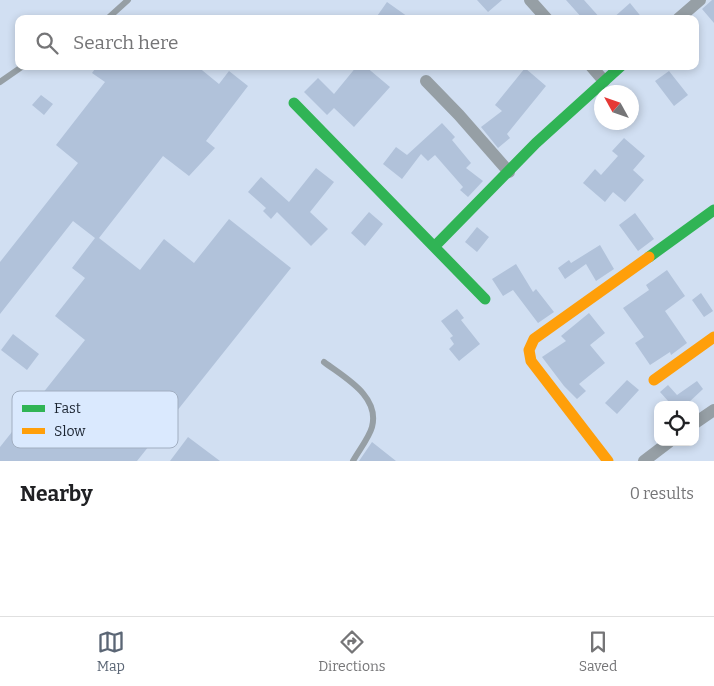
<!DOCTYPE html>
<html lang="en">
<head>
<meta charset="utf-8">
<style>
	:root { --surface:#fff; --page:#f2f2f2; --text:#202124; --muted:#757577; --line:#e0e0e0; --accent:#5b6675 }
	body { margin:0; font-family:Bitter,serif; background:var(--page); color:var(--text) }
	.controls { position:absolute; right:15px; bottom:15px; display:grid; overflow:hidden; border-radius:10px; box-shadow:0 2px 8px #0003 }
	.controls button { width:45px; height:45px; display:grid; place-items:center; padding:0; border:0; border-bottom:1px solid var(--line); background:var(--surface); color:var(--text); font:25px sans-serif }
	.compass { position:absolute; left:594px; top:85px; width:45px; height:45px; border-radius:50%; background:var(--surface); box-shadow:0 2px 8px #0003; rotate:310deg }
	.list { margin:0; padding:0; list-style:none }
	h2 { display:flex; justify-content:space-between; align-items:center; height:65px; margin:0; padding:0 20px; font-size:21px }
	h2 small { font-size:16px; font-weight:400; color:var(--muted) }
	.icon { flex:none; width:28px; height:28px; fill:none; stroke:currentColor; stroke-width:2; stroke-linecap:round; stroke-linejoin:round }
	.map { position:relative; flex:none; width:714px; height:461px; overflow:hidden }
	.search { position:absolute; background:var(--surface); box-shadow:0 2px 8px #0003; left:15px; right:15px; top:15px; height:55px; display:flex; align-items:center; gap:12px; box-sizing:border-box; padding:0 18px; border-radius:10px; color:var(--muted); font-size:19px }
	.sheet { height:155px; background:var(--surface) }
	nav { display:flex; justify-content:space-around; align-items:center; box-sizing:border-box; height:70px; border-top:1px solid var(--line); background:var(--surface); font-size:14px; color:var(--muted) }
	nav a { display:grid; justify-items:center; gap:2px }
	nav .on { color:var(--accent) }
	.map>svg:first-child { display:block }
	.building { fill:#b1c2da }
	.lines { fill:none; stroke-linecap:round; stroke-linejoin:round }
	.lane { stroke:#969fa5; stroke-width:6 }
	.street { stroke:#969fa5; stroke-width:12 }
	.fast { stroke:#30b455; stroke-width:11 }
	.slow { stroke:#ff9f0a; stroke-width:11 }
	.key { fill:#dae9fe; stroke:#a1aec1; stroke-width:1 }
	.key-label { font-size:14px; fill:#1c2532 }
</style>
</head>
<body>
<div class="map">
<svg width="714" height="461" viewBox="0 0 714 461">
	<rect width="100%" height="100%" fill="#d1dff2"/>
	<path class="building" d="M 477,0 L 502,0 L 488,12 Z
		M 566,0 L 584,0 L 601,19 L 583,19 Z
		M 712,0 L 714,0 L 714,23 L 702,9 Z
		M 387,2 L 411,19 L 375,19 Z
		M 630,3 L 643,19 L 612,19 Z
		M 97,66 L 197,66 L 219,84 L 229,71 L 248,86 L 206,141 L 215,148 L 189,176 L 163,156 L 99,238 L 140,270 L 164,239 L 194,263 L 229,219 L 291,268 L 137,461 L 0,461 L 0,447 L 85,340 L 55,316 L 85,278 L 72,268 L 95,238 L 73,221 L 0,314 L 0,262 L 78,163 L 56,145 L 105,82 L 92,73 Z
		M 357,66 L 365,66 L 390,87 L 354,127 L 334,108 L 327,115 L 304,92 L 318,78 L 334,94 Z
		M 525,68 L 546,86 L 507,134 L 510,138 L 498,148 L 481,127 L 502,111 L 495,105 Z
		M 669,71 L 688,95 L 674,106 L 655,81 Z
		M 41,95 L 53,104 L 44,115 L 32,105 Z
		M 442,123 L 455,137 L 452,140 L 471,163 L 466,168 L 483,181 L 468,197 L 460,190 L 463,187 L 435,155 L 428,161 L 421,154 L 402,179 L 383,164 L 396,147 L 407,155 Z
		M 624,138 L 645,156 L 633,170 L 644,180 L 625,202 L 613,192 L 605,202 L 583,183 L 595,169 L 601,175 L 618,156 L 612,151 Z
		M 316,168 L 334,182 L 310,212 L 328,229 L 311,246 L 277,212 L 271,219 L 263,211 L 266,208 L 248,192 L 261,177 L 289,202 Z
		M 369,212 L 383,224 L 365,246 L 351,233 Z
		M 635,213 L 654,239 L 638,251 L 619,225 Z
		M 477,227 L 489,237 L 477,252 L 465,242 Z
		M 600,245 L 614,269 L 596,281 L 586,264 L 565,279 L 558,268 L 569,260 L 571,263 Z
		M 516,264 L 533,292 L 536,289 L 554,312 L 538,323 L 513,290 L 503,296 L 492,279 Z
		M 667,270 L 685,296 L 665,311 L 687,343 L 671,355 L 670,352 L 650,365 L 635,343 L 644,337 L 623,308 L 649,290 L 646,285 Z
		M 701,293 L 713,311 L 704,317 L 692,300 Z
		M 457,309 L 464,318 L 461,320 L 480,344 L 459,361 L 449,349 L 454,344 L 450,338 L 453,336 L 441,321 Z
		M 589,313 L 605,333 L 590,345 L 605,363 L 579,384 L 586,391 L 577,399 L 564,386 L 542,357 L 566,341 L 561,336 Z
		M 13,334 L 39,354 L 27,370 L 1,350 Z
		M 627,380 L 639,390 L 617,414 L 605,403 Z
		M 697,381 L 703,389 L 686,405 L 665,405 L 669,402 L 660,392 L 668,385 L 677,395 Z
		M 188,437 L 220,461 L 170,461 Z
		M 372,442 L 396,461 L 359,461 Z"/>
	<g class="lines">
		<path class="lane" d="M 107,19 L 128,0
			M 0,82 L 23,66
			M 324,362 C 345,378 380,396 372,427 C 369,438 359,450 353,461"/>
		<path class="street" d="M 530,0 L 547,19
			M 678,19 L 700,0
			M 591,66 L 604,81
			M 426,81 L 459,115 L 509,172
			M 695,423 L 714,410
			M 644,461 L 669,442"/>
		<path class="fast" d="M 294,103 L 485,299
			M 435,246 L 536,143 L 621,66
			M 649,257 L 714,210"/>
		<path class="slow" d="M 654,380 L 714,337
			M 608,461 L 531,361 L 529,350 L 534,339 L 649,257"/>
	</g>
	<rect x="12" y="391" width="166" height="57" rx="8" class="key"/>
	<rect x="22" y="405" width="23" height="7" fill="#30b455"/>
	<rect x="22" y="428" width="23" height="6" fill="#ff9f0a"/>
	<g class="key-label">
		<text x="54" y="413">Fast</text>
		<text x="54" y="436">Slow</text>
	</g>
</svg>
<div class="controls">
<button><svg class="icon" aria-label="locate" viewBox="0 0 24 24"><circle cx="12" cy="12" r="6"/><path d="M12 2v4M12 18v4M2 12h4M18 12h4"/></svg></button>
</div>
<svg class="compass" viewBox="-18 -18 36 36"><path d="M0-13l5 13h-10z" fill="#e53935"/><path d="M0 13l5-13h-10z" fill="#757577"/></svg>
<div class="search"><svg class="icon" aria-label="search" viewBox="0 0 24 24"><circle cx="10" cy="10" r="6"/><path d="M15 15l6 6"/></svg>Search here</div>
</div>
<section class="sheet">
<h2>Nearby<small>0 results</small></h2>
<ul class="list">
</ul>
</section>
<nav>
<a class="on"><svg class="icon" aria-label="map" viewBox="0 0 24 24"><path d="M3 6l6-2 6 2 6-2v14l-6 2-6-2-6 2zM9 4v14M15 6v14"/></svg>Map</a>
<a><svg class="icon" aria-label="directions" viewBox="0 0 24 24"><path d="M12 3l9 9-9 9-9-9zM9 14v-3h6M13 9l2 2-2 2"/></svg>Directions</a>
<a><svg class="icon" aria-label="saved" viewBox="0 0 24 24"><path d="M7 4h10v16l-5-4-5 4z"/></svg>Saved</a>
</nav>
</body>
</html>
